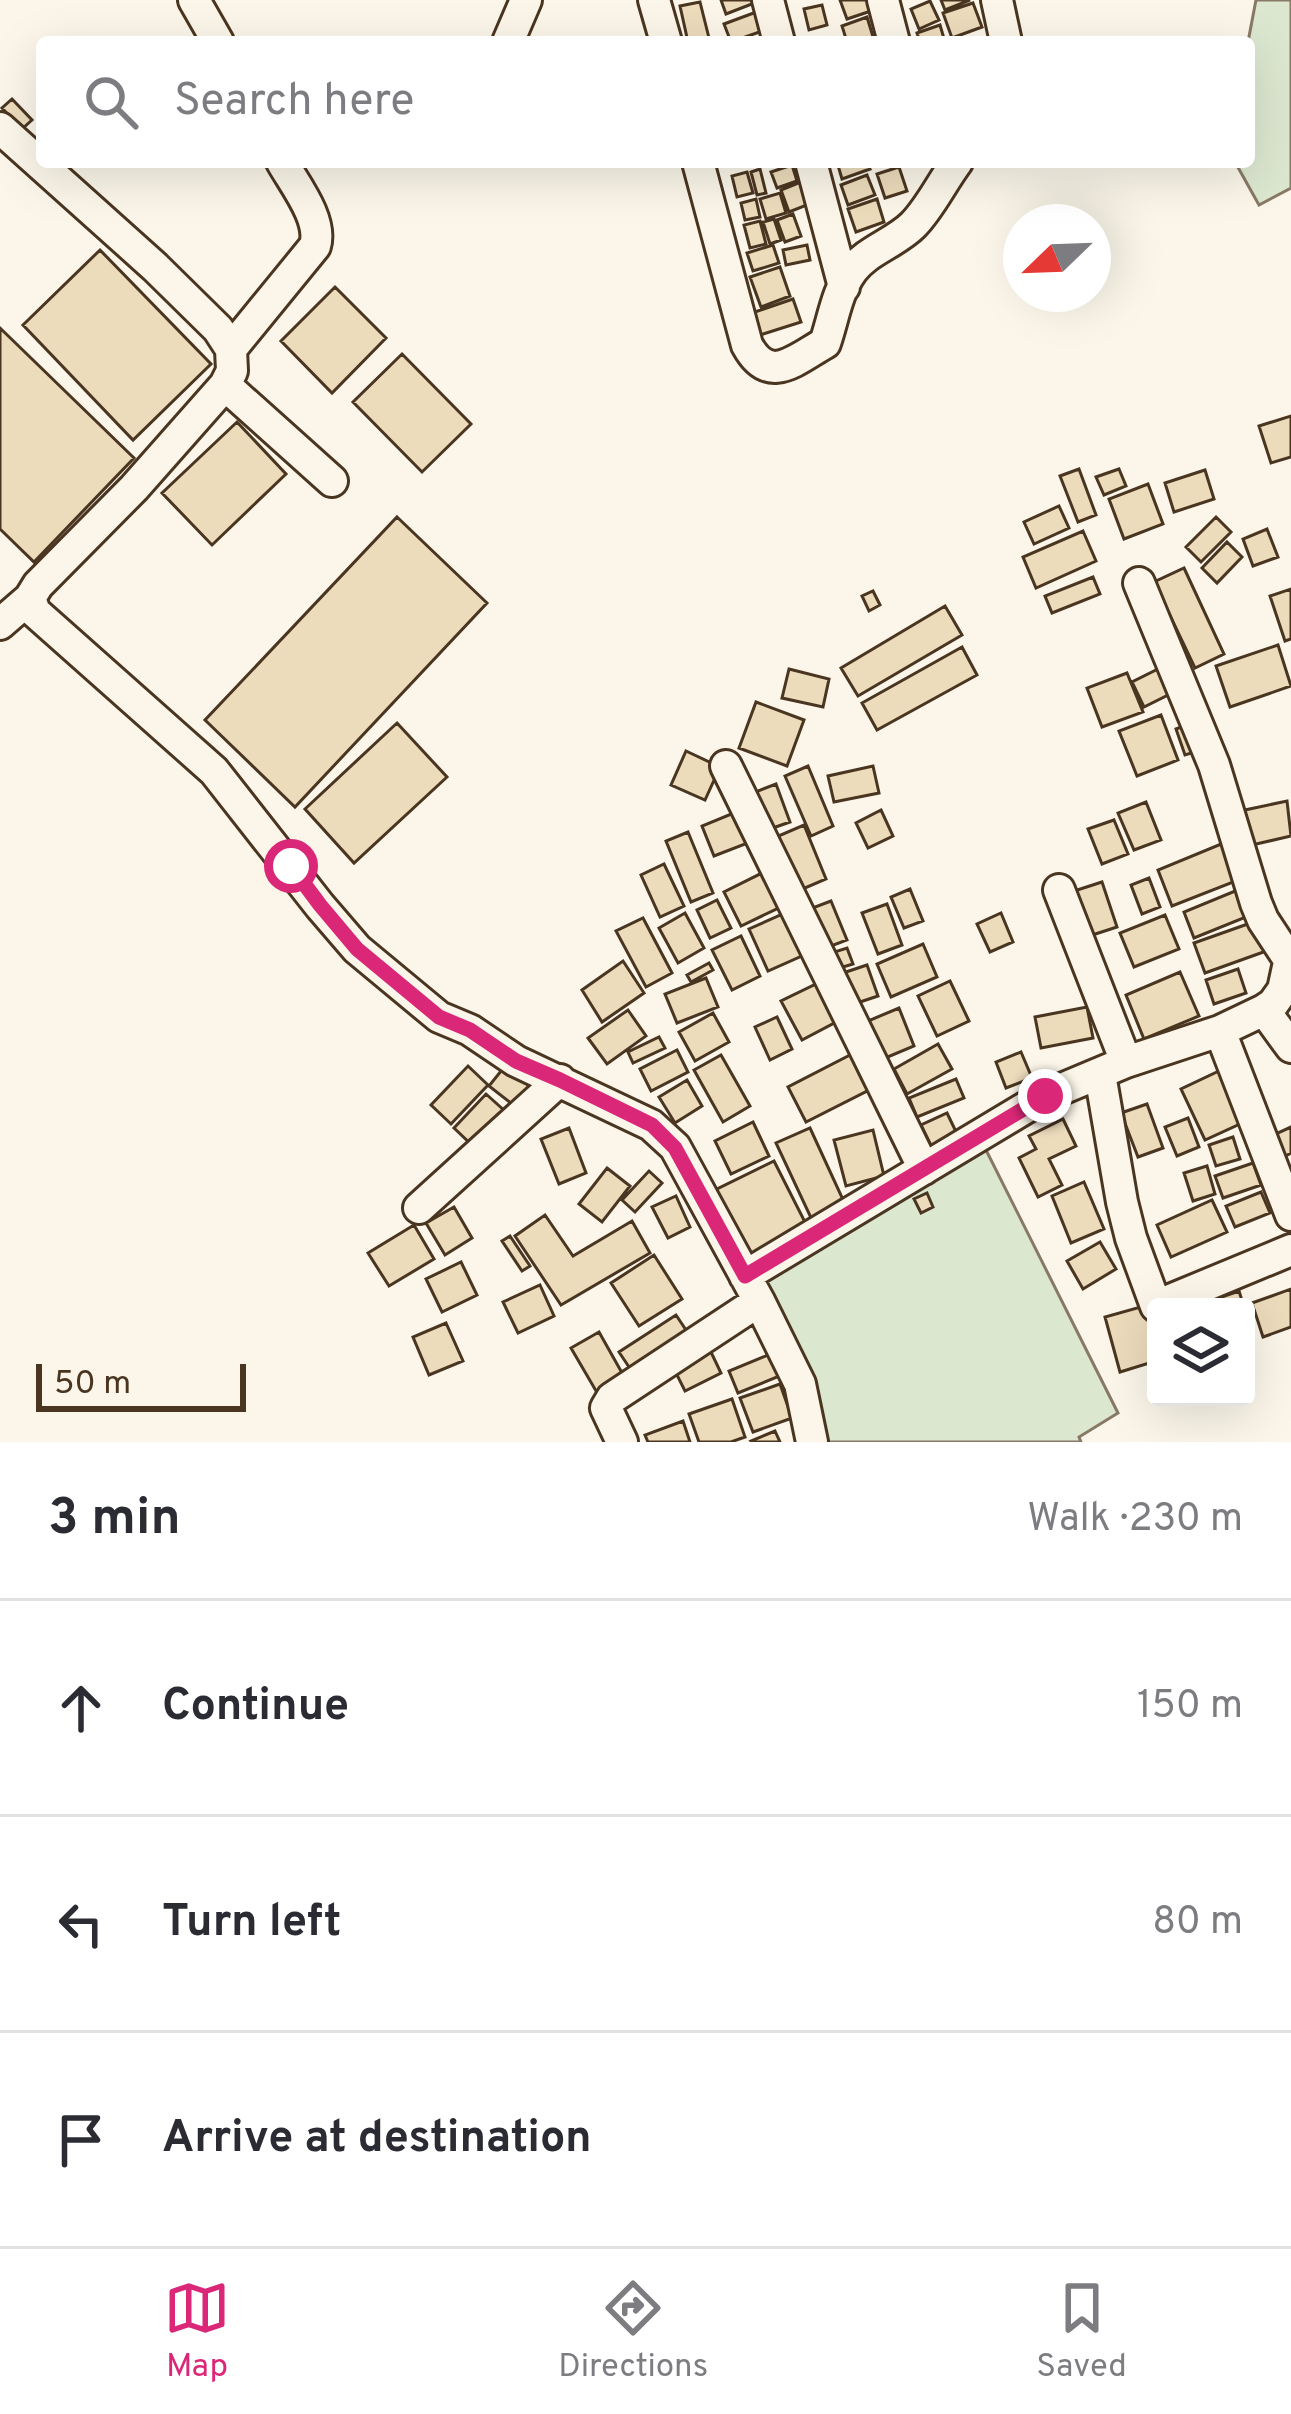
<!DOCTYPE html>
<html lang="en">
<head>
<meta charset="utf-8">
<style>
	:root { --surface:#fff; --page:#f2f2f3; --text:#2b2b33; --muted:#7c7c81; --line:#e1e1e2; --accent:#db2777 }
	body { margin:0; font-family:Overpass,sans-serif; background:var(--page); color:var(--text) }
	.controls { position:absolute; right:36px; bottom:36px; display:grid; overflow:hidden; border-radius:12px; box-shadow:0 12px 48px #0002 }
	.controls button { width:108px; height:108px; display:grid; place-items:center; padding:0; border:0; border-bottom:3px solid var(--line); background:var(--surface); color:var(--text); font:60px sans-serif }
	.compass { position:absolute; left:1003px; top:204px; width:108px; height:108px; border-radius:50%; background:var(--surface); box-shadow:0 12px 48px #0002; rotate:247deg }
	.scale { position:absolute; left:36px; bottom:30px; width:210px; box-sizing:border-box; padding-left:12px; border:6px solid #4a3520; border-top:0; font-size:33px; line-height:42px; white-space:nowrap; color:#4a3520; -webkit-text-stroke:9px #fbf6e9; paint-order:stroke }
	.stop { position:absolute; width:36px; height:36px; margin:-27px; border:9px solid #db2777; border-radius:50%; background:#fff }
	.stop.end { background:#db2777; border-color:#fff; box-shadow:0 3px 12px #0008 }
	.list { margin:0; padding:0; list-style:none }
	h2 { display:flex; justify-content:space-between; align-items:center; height:156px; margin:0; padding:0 48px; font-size:51px }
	h2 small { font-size:39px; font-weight:400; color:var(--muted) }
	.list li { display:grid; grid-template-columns:78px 1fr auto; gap:36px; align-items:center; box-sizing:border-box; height:216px; padding:0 48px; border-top:3px solid var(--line) }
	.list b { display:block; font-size:45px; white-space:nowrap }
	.list em { font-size:39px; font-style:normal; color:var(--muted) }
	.icon { flex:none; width:66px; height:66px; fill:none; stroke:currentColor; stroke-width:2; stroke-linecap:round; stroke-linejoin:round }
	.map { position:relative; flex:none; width:1291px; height:1442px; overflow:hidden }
	.search { position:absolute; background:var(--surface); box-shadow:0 12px 48px #0002; left:36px; right:36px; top:36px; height:132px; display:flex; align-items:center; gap:30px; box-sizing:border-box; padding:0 42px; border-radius:12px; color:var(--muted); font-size:45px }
	.sheet { height:804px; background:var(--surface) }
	nav { display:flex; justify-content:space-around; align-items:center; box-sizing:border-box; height:168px; border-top:3px solid var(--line); background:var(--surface); font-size:33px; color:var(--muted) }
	nav a { display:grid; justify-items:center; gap:6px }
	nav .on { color:var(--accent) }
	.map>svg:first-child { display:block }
	.green { fill:#dce7d0; stroke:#887966; stroke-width:3 }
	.building { fill:#ecdcbc; stroke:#4a3520; stroke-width:3 }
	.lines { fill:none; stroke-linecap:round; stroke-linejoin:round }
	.minor-casing { stroke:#4a3520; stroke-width:36 }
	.minor { stroke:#fbf6e9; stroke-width:30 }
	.route { stroke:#db2777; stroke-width:15 }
</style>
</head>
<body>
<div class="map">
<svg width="1291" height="1442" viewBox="0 0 1291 1442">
	<rect width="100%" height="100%" fill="#fbf6e9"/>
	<path class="green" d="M 1256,0 L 1291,0 L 1291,188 L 1259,205 L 1235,162 L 1249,162 L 1248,42 Z
		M 985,1148 L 1118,1413 L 1079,1437 L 1081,1442 L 825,1442 L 766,1282 Z"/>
	<path class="building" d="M 721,0 L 762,0 L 726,14 Z
		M 840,0 L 867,0 L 871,11 L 847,19 Z
		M 941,0 L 970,0 L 945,10 Z
		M 930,1 L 939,20 L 919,29 L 911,9 Z
		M 700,2 L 710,42 L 688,42 L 680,6 Z
		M 973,3 L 982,27 L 952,38 L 943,13 Z
		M 822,5 L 827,25 L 809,30 L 804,9 Z
		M 759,11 L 765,30 L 731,42 L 724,24 Z
		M 867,17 L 874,40 L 847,42 L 842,26 Z
		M 940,25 L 945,42 L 920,42 L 917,33 Z
		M 12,99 L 32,120 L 22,129 L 2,108 Z
		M 837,162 L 867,162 L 870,169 L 842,179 Z
		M 792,165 L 797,181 L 777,188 L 771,172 Z
		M 899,167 L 907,191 L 885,198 L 877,174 Z
		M 760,169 L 766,193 L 757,195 L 751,172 Z
		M 747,172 L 753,193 L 737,197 L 732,176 Z
		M 867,175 L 875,195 L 848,205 L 841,185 Z
		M 803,181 L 812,203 L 789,212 L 781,190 Z
		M 780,193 L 786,213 L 766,219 L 760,199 Z
		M 756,199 L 760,217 L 745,220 L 741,203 Z
		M 877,199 L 884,222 L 856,232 L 848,209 Z
		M 793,214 L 801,236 L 785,242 L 777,220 Z
		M 774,219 L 781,240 L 770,244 L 763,222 Z
		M 760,221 L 766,244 L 750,248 L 744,225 Z
		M 773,245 L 779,263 L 753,271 L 747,253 Z
		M 807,245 L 810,260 L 786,265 L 783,250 Z
		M 100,250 L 211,364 L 133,440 L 23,325 Z
		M 780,267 L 790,296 L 761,307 L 750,277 Z
		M 335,287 L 386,338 L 332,393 L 281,341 Z
		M 793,299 L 801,322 L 760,335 L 752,313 Z
		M 0,328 L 134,458 L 34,562 L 0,529 Z
		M 402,354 L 471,424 L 422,472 L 353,402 Z
		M 1291,416 L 1291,457 L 1271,463 L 1259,426 Z
		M 237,422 L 286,474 L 212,545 L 162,493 Z
		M 1079,469 L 1096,515 L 1078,522 L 1060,476 Z
		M 1119,469 L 1126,486 L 1104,495 L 1096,477 Z
		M 1205,470 L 1214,499 L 1174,512 L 1165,483 Z
		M 1148,484 L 1163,524 L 1124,539 L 1109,499 Z
		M 1059,506 L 1069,528 L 1034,544 L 1024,522 Z
		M 397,517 L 487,603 L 295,807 L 205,720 Z
		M 1216,517 L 1231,532 L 1201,562 L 1186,547 Z
		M 1267,529 L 1278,557 L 1253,566 L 1243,539 Z
		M 1083,531 L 1096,561 L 1036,588 L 1023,557 Z
		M 1227,542 L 1242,557 L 1217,583 L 1202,568 Z
		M 1184,568 L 1224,654 L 1195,668 L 1154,582 Z
		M 1093,577 L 1100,594 L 1052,613 L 1045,596 Z
		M 1291,589 L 1291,639 L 1285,641 L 1270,596 Z
		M 873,591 L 880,605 L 869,611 L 862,596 Z
		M 945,606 L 962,635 L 858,696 L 841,668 Z
		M 1278,645 L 1291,686 L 1230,707 L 1216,666 Z
		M 962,647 L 977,675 L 877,730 L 862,703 Z
		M 1166,665 L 1178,690 L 1144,707 L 1132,682 Z
		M 789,669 L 829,679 L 823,707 L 782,698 Z
		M 1127,673 L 1143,712 L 1102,727 L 1087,688 Z
		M 756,702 L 804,720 L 787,766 L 739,748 Z
		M 1161,715 L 1178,760 L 1137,776 L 1119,731 Z
		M 397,723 L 447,777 L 354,863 L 305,809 Z
		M 1189,724 L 1198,751 L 1185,755 L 1176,729 Z
		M 686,751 L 720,767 L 705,800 L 671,785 Z
		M 808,766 L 833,826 L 811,836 L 785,776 Z
		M 873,766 L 879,793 L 834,802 L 828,776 Z
		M 776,784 L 790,822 L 767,830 L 753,793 Z
		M 1287,801 L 1291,836 L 1252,845 L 1245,810 Z
		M 1146,802 L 1161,840 L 1134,850 L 1118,813 Z
		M 741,810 L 753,841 L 714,856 L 702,826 Z
		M 881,810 L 893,836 L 868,848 L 856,823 Z
		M 1114,820 L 1128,854 L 1102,864 L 1088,829 Z
		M 804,825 L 826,879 L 798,891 L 776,837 Z
		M 688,832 L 713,893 L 691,902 L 666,841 Z
		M 1226,842 L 1241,879 L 1172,906 L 1158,870 Z
		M 664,864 L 684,906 L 660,917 L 641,875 Z
		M 770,869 L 787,904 L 741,926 L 724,892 Z
		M 1149,878 L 1160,907 L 1142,914 L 1131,885 Z
		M 1102,882 L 1117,927 L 1083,938 L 1068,893 Z
		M 910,889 L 923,921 L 904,928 L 891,897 Z
		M 1240,889 L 1251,915 L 1194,938 L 1184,912 Z
		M 717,900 L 731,928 L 710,938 L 697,910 Z
		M 831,901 L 847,940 L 823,949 L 807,910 Z
		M 887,904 L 902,945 L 878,954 L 862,913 Z
		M 685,913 L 704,948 L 678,963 L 659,928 Z
		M 785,913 L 804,955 L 768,971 L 749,929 Z
		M 1001,913 L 1013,942 L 990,952 L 977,924 Z
		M 1165,915 L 1179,949 L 1134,967 L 1120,933 Z
		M 643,918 L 672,973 L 646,987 L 616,931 Z
		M 1259,920 L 1269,950 L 1205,973 L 1194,943 Z
		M 741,936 L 760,976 L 732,990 L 712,950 Z
		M 923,944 L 937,977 L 891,997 L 877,964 Z
		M 847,948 L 853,964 L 830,971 L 825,955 Z
		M 623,961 L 644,993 L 602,1022 L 582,990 Z
		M 709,963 L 713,970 L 691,982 L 687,975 Z
		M 867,965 L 878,996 L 848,1006 L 837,975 Z
		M 1238,969 L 1246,993 L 1214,1004 L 1206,980 Z
		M 1180,972 L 1199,1016 L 1144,1039 L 1126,995 Z
		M 706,978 L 718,1007 L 677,1023 L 665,994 Z
		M 950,981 L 969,1021 L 937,1036 L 918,996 Z
		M 816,984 L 836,1022 L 802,1040 L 781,1001 Z
		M 1087,1007 L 1093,1038 L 1041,1048 L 1035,1017 Z
		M 899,1008 L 914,1046 L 883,1059 L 868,1021 Z
		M 628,1010 L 646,1036 L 607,1064 L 588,1038 Z
		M 713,1013 L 729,1042 L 695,1061 L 679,1032 Z
		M 777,1017 L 792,1049 L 770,1060 L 755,1027 Z
		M 659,1037 L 665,1048 L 633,1063 L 628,1052 Z
		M 938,1044 L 952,1069 L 907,1094 L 894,1069 Z
		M 677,1050 L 688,1072 L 651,1091 L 640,1069 Z
		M 1021,1052 L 1032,1078 L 1006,1088 L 996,1062 Z
		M 852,1054 L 871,1089 L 806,1122 L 788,1087 Z
		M 721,1055 L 750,1106 L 723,1122 L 694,1070 Z
		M 468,1066 L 488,1085 L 451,1124 L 431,1105 Z
		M 505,1066 L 532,1088 L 516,1107 L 489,1086 Z
		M 1219,1071 L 1242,1123 L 1205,1140 L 1181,1089 Z
		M 956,1079 L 964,1098 L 917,1117 L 909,1098 Z
		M 687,1080 L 702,1106 L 675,1123 L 659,1097 Z
		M 486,1094 L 506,1112 L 474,1147 L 454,1128 Z
		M 1147,1104 L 1163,1148 L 1138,1157 L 1121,1113 Z
		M 947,1113 L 960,1140 L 934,1152 L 921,1125 Z
		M 1188,1118 L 1199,1147 L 1177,1156 L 1165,1127 Z
		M 1063,1119 L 1076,1146 L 1049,1159 L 1062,1185 L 1038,1197 L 1019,1158 L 1036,1149 L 1029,1136 Z
		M 753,1122 L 769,1156 L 731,1174 L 715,1141 Z
		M 1291,1127 L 1291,1153 L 1280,1159 L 1269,1137 Z
		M 569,1128 L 586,1173 L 559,1184 L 541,1139 Z
		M 810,1128 L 845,1204 L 812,1220 L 776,1143 Z
		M 873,1130 L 884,1176 L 846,1186 L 834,1140 Z
		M 1233,1137 L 1240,1159 L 1216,1166 L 1209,1145 Z
		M 774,1161 L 809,1230 L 746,1261 L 711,1192 Z
		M 1253,1163 L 1261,1185 L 1223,1198 L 1215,1176 Z
		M 1207,1166 L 1215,1194 L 1193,1201 L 1184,1173 Z
		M 607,1168 L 630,1186 L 602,1222 L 579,1204 Z
		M 649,1171 L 662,1183 L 635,1212 L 622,1200 Z
		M 1084,1182 L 1104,1229 L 1071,1243 L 1052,1196 Z
		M 1261,1192 L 1270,1213 L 1235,1227 L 1226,1206 Z
		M 927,1193 L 933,1207 L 921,1213 L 914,1199 Z
		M 676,1196 L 690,1227 L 668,1238 L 652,1207 Z
		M 1212,1200 L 1227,1232 L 1171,1257 L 1157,1225 Z
		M 454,1207 L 472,1238 L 445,1255 L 426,1223 Z
		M 545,1215 L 573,1256 L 632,1221 L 650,1253 L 561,1305 L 515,1236 Z
		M 414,1225 L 434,1259 L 389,1286 L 368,1253 Z
		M 510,1236 L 530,1266 L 522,1271 L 502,1241 Z
		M 1100,1242 L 1116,1269 L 1083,1289 L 1067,1261 Z
		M 654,1255 L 682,1299 L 639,1326 L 611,1283 Z
		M 461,1262 L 477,1295 L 442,1312 L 426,1279 Z
		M 540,1285 L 554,1316 L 518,1333 L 503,1302 Z
		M 1291,1289 L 1291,1327 L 1263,1337 L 1252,1303 Z
		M 1239,1291 L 1244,1307 L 1212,1307 L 1210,1301 Z
		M 1144,1306 L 1156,1347 L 1156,1361 L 1120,1372 L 1105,1317 Z
		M 676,1315 L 692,1339 L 635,1376 L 619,1352 Z
		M 446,1323 L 463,1361 L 429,1375 L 413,1337 Z
		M 599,1332 L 626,1380 L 599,1396 L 571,1348 Z
		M 710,1350 L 721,1373 L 685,1391 L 674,1369 Z
		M 773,1353 L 782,1375 L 738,1393 L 729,1371 Z
		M 780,1384 L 792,1418 L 753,1432 L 740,1398 Z
		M 732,1399 L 745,1437 L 731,1442 L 699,1442 L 689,1414 Z
		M 683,1421 L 690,1442 L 648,1442 L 645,1435 Z
		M 775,1431 L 780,1442 L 752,1442 L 751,1441 Z"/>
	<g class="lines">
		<g class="minor-casing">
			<path id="minor" d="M 194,0 L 218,42
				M 654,0 L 666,42
				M 768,0 L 779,42
				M 883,0 L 894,42
				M 997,0 L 1006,42
				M 508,42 L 526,0
				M 0,128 L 155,267 L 218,329 L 231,349 L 232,371 L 225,385 L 134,488 L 38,585 L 30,598 L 35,612 L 214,771 L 320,906 L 357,949 L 439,1017 L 470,1030 L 516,1061 L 651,1125 L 675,1147 L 759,1301 L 800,1384 L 812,1442
				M 698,162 L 747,345 C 769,386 795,360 825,343 C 833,320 837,291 852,271 C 866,251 895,243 913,225 C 930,208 942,182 957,162
				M 811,162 L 844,287
				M 231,349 L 315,246 C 323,220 295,185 282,162
				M 225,385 L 332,481
				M 1139,583 L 1214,765 L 1256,903 L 1263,920 L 1288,958
				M 0,624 L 30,598
				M 726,766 L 924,1169
				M 1059,890 L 1126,1062
				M 1264,1010 L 1291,1047
				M 1220,1031 L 1291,1215
				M 1100,1074 L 1122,1202 L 1131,1238 L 1156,1306 L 1291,1250
				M 419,1208 L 560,1080
				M 745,1276 L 1045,1096 L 1126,1062 L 1220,1031 L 1264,1010 L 1273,1004 L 1283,990 L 1291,953
				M 622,1442 L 606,1408 L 612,1398 L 759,1301"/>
		</g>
		<use href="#minor" class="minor"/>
	</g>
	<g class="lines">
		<path class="route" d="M 291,866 L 320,905 L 357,949 L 439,1017 L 470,1030 L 516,1061 L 560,1080 L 652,1125 L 675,1148 L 745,1276 L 1045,1096"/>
	</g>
</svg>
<div class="controls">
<button><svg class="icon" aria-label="layers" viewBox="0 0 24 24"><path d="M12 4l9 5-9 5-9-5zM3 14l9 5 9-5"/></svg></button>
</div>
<svg class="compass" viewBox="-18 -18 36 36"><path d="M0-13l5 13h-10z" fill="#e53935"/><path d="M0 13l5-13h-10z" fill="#7c7c81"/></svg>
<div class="scale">50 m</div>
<div class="stop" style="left:291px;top:866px"></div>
<div class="stop end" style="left:1045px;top:1096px"></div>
<div class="search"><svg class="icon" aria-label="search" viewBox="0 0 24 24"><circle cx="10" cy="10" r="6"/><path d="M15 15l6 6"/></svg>Search here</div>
</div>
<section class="sheet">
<h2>3 min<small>Walk · 230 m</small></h2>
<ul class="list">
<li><svg class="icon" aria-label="ahead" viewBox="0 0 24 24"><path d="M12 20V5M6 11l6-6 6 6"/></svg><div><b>Continue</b></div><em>150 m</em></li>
<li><svg class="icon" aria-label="left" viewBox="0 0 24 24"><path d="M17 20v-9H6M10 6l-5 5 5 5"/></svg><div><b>Turn left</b></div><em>80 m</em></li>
<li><svg class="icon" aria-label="arrive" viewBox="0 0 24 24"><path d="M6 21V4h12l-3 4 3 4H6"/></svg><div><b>Arrive at destination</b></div></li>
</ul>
</section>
<nav>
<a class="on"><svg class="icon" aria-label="map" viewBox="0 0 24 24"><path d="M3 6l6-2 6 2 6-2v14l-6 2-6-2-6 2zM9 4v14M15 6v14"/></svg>Map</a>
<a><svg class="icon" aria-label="directions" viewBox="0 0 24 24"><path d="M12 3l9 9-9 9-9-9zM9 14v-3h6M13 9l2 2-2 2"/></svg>Directions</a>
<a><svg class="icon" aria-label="saved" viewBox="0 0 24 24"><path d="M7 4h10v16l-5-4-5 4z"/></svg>Saved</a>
</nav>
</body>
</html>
